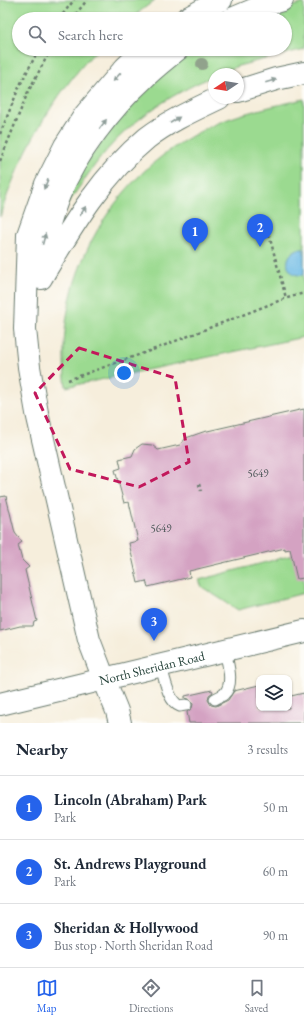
<!DOCTYPE html>
<html lang="en">
<head>
<meta charset="utf-8">
<style>
	:root { --surface:#fff; --page:#f2f2f3; --text:#1f2937; --muted:#747a83; --line:#e0e1e3; --accent:#2563eb }
	body { margin:0; font-family:"EB Garamond",serif; background:var(--page); color:var(--text) }
	.controls { position:absolute; right:12px; bottom:12px; display:grid; overflow:hidden; border-radius:8px; box-shadow:0 1px 3px #0004 }
	.controls button { width:36px; height:36px; display:grid; place-items:center; padding:0; border:0; border-bottom:1px solid var(--line); background:var(--surface); color:var(--text); font:20px sans-serif }
	.compass { position:absolute; left:208px; top:68px; width:36px; height:36px; border-radius:50%; background:var(--surface); box-shadow:0 1px 3px #0004; rotate:258deg }
	.you { position:absolute; left:124px; top:373px; width:14px; height:14px; margin:-10px; border:3px solid #fff; border-radius:50%; background:#1a73e8; box-shadow:0 0 0 6px #1a73e833 }
	.badge { display:grid; place-items:center; width:26px; height:26px; border-radius:50%; background:var(--accent); color:#fff; font-size:13px; font-weight:700 }
	.pin { position:absolute; translate:-50% -33px; filter:drop-shadow(0 1px 2px #0008) }
	.pin::after { content:''; position:absolute; top:21px; width:14px; height:12px; background:inherit; clip-path:polygon(0 0,100% 0,50% 100%) }
	.list { margin:0; padding:0; list-style:none }
	h2 { display:flex; justify-content:space-between; align-items:center; height:52px; margin:0; padding:0 16px; font-size:17px }
	h2 small { font-size:13px; font-weight:400; color:var(--muted) }
	.list li { display:grid; grid-template-columns:26px 1fr auto; gap:12px; align-items:center; box-sizing:border-box; height:64px; padding:0 16px; border-top:1px solid var(--line) }
	.list b { display:block; font-size:15px; white-space:nowrap }
	.list p { margin:0; font-size:13px; white-space:nowrap; color:var(--muted) }
	.list em { font-size:13px; font-style:normal; color:var(--muted) }
	.icon { flex:none; width:22px; height:22px; fill:none; stroke:currentColor; stroke-width:2; stroke-linecap:round; stroke-linejoin:round }
	.map { position:relative; flex:none; width:304px; height:723px; overflow:hidden }
	.search { position:absolute; background:var(--surface); box-shadow:0 1px 3px #0004; left:12px; right:12px; top:12px; height:44px; display:flex; align-items:center; gap:10px; box-sizing:border-box; padding:0 14px; border-radius:22px; color:var(--muted); font-size:15px }
	.sheet { height:244px; background:var(--surface) }
	nav { display:flex; justify-content:space-around; align-items:center; box-sizing:border-box; height:56px; border-top:1px solid var(--line); background:var(--surface); font-size:11px; color:var(--muted) }
	nav a { display:grid; justify-items:center; gap:2px }
	nav .on { color:var(--accent) }
	.map>svg:first-child { display:block }
	.green { fill:#9bda90; stroke:#5d8c62 }
	.water { fill:#6bb9e5; stroke:#457b8c }
	.building { fill:#d4a2c2 }
	.lines { fill:none; stroke-linecap:round; stroke-linejoin:round }
	.lane-casing { stroke:#6a7b6f; stroke-width:13 }
	.secondary-casing { stroke:#6a7b6f; stroke-width:24 }
	.primary-casing { stroke:#6a7b6f; stroke-width:24 }
	.highway-casing { stroke:#6a7b6f; stroke-width:24 }
	.path { stroke:#6a7b6f; stroke-width:2.5; stroke-dasharray:3 3; stroke-linecap:butt }
	.lane { stroke:#fff; stroke-width:11 }
	.secondary { stroke:#fff; stroke-width:22 }
	.primary { stroke:#fff; stroke-width:22 }
	.highway { stroke:#fff; stroke-width:22 }
	.tree { fill:#91a28c }
	.oneway { fill:#8f9e9a }
	.marked { fill:none; stroke:#c2185b; stroke-width:3; stroke-dasharray:8 5; stroke-linejoin:round }
	.labels { text-anchor:middle; stroke-width:3; stroke-linejoin:round; paint-order:stroke }
	.number-label { font-size:11px; fill:#4c5658 }
	.street-label { font-size:13px; fill:#1f3d34; stroke:#fdfcf7 }
</style>
</head>
<body>
<div class="map">
<svg width="304" height="723" viewBox="0 0 304 723">
	<rect width="100%" height="100%" fill="#fdfcf7"/>
	<filter id="ink" filterUnits="userSpaceOnUse"><feTurbulence type="fractalNoise" baseFrequency=".025" numOctaves="2"/><feDisplacementMap in="SourceGraphic" scale="8" xChannelSelector="R" yChannelSelector="G"/><feConvolveMatrix kernelMatrix="1 2 1 2 8 2 1 2 1" color-interpolation-filters="sRGB"/></filter>
	<filter id="wash" filterUnits="userSpaceOnUse"><feTurbulence type="fractalNoise" baseFrequency=".012" numOctaves="4" result="noise"/><feDisplacementMap in="SourceGraphic" scale="16" xChannelSelector="R" yChannelSelector="G"/><feGaussianBlur stdDeviation="0.9" result="paint"/><feColorMatrix in="noise" values="0 0 0 0 0 0 0 0 0 0 0 0 0 0 0 0 0 1.4 0 .05"/><feComposite in="paint" operator="in"/></filter>
	<g filter="url(#wash)">
		<rect width="100%" height="100%" fill="#f6eedc"/>
		<path class="green" d="M 0,0 L 155,0 L 130,19 L 19,19 L 19,49 L 98,49 C 54,93 18,157 0,217 Z
			M 304,3 L 304,49 L 238,66 L 219,74 L 214,74 L 214,76 C 168,95 125,124 95,165 C 85,178 76,192 67,205 L 64,204 L 83,166 L 133,99 L 185,55 L 195,49 L 285,49 L 285,19 L 251,19 Z
			M 304,99 L 304,337 L 66,387 C 52,280 109,177 205,129 C 236,113 271,107 304,99 Z
			M 304,552 L 304,593 L 238,610 L 202,587 L 199,580 Z"/>
		<path class="water" d="M 298,249 L 304,249 L 304,275 C 286,278 281,256 298,249 Z"/>
		<g id="blocks">
			<path class="building" d="M 304,409 L 304,578 L 297,579 L 290,549 L 285,550 L 285,548 L 189,571 L 190,577 L 148,587 L 146,581 L 138,583 L 129,543 L 138,541 L 129,502 L 124,503 L 115,470 L 121,468 L 119,459 L 132,456 L 135,449 L 142,444 L 152,445 L 158,450 L 180,445 L 186,438 L 203,432 Z
				M 6,496 L 15,533 L 22,542 L 18,545 L 22,560 L 29,567 L 25,570 L 37,621 L 34,622 L 33,626 L 20,626 L 0,631 L 0,497 Z
				M 259,685 L 259,708 L 289,708 L 289,687 L 291,696 L 304,693 L 304,723 L 189,723 L 187,712 L 192,708 L 193,704 L 189,699 L 185,698 L 185,696 L 212,690 L 213,692 L 209,695 L 208,700 L 211,705 L 216,706 L 228,700 L 234,691 Z"/>
		</g>
	</g>
	<g filter="url(#ink)">
		<use href="#blocks" fill-opacity="0" stroke="#6a7b6f" stroke-width="1"/>
		<g class="lines">
			<g class="lane-casing">
				<path id="lane" d="M 161,666 C 164,676 168,702 180,706 C 180,706 185,705 186,705
					M 215,699 C 218,697 222,696 224,694 C 235,684 227,662 225,650"/>
			</g>
			<g class="secondary-casing">
				<g id="secondary">
					<path id="s1" d="M 0,704 L 304,631"/>
				</g>
			</g>
			<g class="primary-casing">
				<path id="primary" d="M 104,679 L 117,711 L 120,723"/>
			</g>
			<g class="highway-casing">
				<path id="highway" d="M 186,19 L 221,0
					M 232,19 L 265,5 L 282,0
					M 238,91 L 276,79 L 304,73
					M 35,274 C 42,247 49,220 59,195 C 76,154 111,108 143,79 C 154,68 166,59 178,49
					M 41,278 C 71,228 101,176 147,138 C 169,121 194,110 219,98
					M 104,679 L 89,640 L 37,413 L 29,367 L 25,329 L 28,235 L 46,184 L 65,146 L 85,115 L 125,68 L 145,49"/>
			</g>
			<path class="path" d="M 59,19 L 74,0
				M 72,19 L 87,0
				M 0,134 L 20,85 L 39,49
				M 0,161 L 28,92 L 51,49
				M 269,235 L 286,298
				M 68,380 L 155,349 L 281,300 L 304,293
				M 199,484 L 201,491"/>
			<use href="#lane" class="lane"/>
			<use href="#secondary" class="secondary"/>
			<use href="#primary" class="primary"/>
			<use href="#highway" class="highway"/>
		</g>
		<circle class="tree" cx="202" cy="64" r="6"/>
		<defs><path id="oneway-solid" d="M-6-.8H1V-3.2L6.5 0L1 3.2V.8H-6Z"/></defs>
		<g class="oneway">
			<use href="#oneway-solid" transform="translate(117 77) rotate(131)"/>
			<use href="#oneway-solid" transform="translate(271 81) rotate(-17)"/>
			<use href="#oneway-solid" transform="translate(175 120) rotate(-33)"/>
			<use href="#oneway-solid" transform="translate(103 124) rotate(-53)"/>
			<use href="#oneway-solid" transform="translate(46 184) rotate(113)"/>
			<use href="#oneway-solid" transform="translate(83 211) rotate(-57)"/>
			<use href="#oneway-solid" transform="translate(44 239) rotate(-75)"/>
		</g>
	</g>
	<path class="marked" d="M 79,348 L 175,378 L 189,462 L 139,487 L 70,469 L 35,393 Z"/>
	<g class="labels">
		<g class="number-label">
			<text x="258" y="477">5649</text>
			<text x="161" y="532">5649</text>
		</g>
		<g class="street-label">
			<text dy="5" stroke="none"><textPath href="#s1" startOffset="156">North Sheridan Road</textPath></text>
		</g>
	</g>
</svg>
<div class="controls">
<button><svg class="icon" aria-label="layers" viewBox="0 0 24 24"><path d="M12 4l9 5-9 5-9-5zM3 14l9 5 9-5"/></svg></button>
</div>
<svg class="compass" viewBox="-18 -18 36 36"><path d="M0-13l5 13h-10z" fill="#e53935"/><path d="M0 13l5-13h-10z" fill="#747a83"/></svg>
<div class="you"></div>
<div class="pin badge" style="left:195px;top:251px">1</div>
<div class="pin badge" style="left:260px;top:247px">2</div>
<div class="pin badge" style="left:154px;top:641px">3</div>
<div class="search"><svg class="icon" aria-label="search" viewBox="0 0 24 24"><circle cx="10" cy="10" r="6"/><path d="M15 15l6 6"/></svg>Search here</div>
</div>
<section class="sheet">
<h2>Nearby<small>3 results</small></h2>
<ul class="list">
<li><span class="badge">1</span><div><b>Lincoln (Abraham) Park</b><p>Park</p></div><em>50 m</em></li>
<li><span class="badge">2</span><div><b>St. Andrews Playground</b><p>Park</p></div><em>60 m</em></li>
<li><span class="badge">3</span><div><b>Sheridan &amp; Hollywood</b><p>Bus stop · North Sheridan Road</p></div><em>90 m</em></li>
</ul>
</section>
<nav>
<a class="on"><svg class="icon" aria-label="map" viewBox="0 0 24 24"><path d="M3 6l6-2 6 2 6-2v14l-6 2-6-2-6 2zM9 4v14M15 6v14"/></svg>Map</a>
<a><svg class="icon" aria-label="directions" viewBox="0 0 24 24"><path d="M12 3l9 9-9 9-9-9zM9 14v-3h6M13 9l2 2-2 2"/></svg>Directions</a>
<a><svg class="icon" aria-label="saved" viewBox="0 0 24 24"><path d="M7 4h10v16l-5-4-5 4z"/></svg>Saved</a>
</nav>
</body>
</html>
